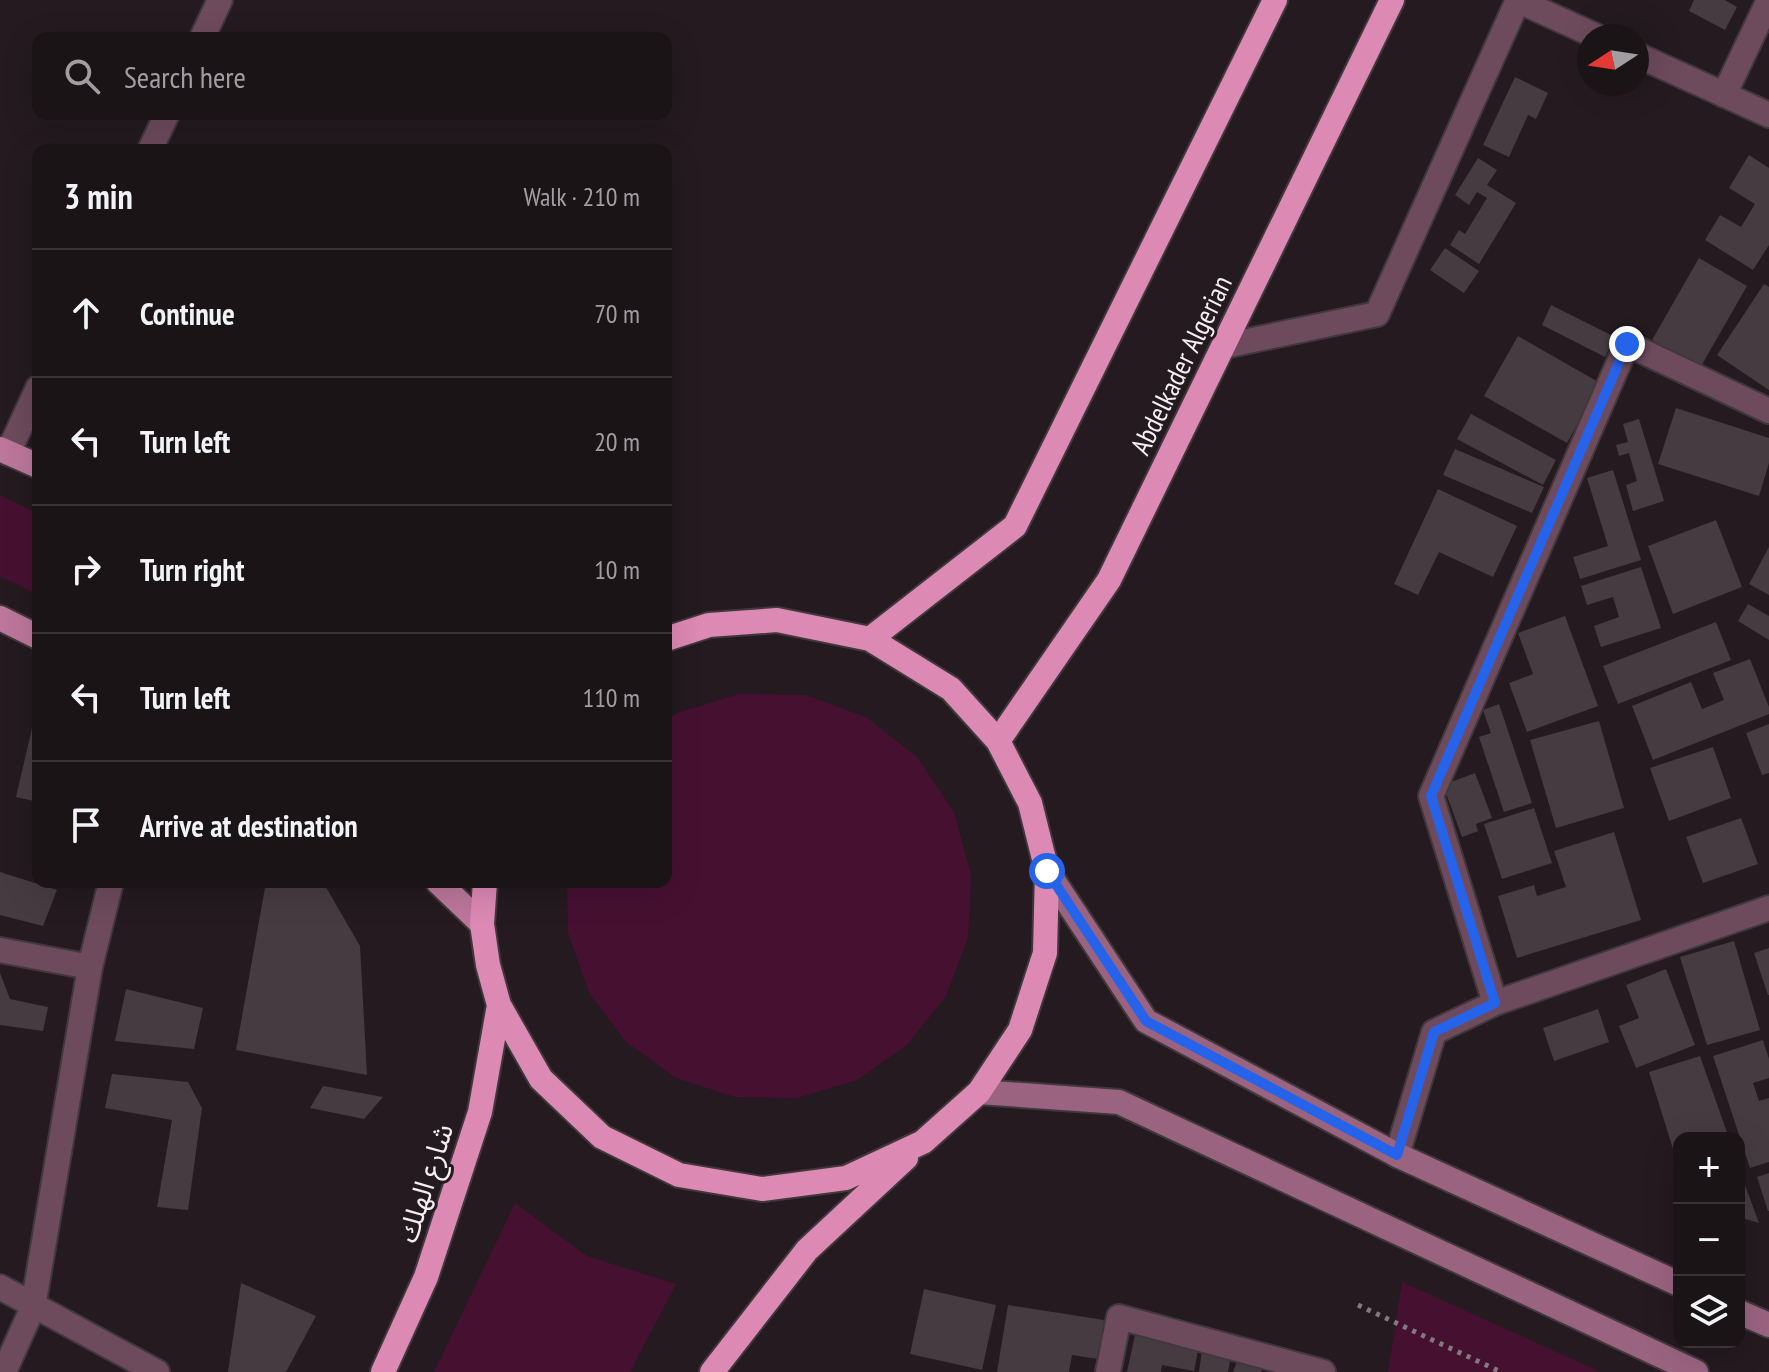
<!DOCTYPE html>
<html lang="en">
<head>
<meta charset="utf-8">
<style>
	:root { --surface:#1b1417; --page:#282124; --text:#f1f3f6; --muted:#a09ea1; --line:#393336 }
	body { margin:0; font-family:"PT Sans Narrow","Noto Sans Arabic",sans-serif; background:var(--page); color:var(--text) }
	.controls { position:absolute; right:24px; bottom:24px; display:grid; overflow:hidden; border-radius:16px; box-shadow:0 8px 32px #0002 }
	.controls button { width:72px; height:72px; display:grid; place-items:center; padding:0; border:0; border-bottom:2px solid var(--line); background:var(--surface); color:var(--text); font:40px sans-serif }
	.compass { position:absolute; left:1577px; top:24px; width:72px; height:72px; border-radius:50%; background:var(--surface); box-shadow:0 8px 32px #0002; rotate:258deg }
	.stop { position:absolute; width:24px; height:24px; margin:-18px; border:6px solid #2563eb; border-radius:50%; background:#fff }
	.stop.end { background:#2563eb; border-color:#fff; box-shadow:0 2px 8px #0008 }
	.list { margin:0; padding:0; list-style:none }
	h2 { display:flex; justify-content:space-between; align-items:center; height:104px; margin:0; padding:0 32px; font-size:34px }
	h2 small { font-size:26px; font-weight:400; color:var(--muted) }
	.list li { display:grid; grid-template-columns:52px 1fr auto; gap:24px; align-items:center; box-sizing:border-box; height:128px; padding:0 32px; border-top:2px solid var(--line) }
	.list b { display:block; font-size:30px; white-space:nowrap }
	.list em { font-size:26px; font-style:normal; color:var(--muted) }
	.icon { flex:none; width:44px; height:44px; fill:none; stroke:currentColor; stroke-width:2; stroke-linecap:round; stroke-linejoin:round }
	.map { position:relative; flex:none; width:1769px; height:1372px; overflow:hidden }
	.search { position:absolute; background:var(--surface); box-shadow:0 8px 32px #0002; left:32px; top:32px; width:640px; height:88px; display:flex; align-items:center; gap:20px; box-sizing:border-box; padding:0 28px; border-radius:16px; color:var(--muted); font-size:30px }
	.panel { position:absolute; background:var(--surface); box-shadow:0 8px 32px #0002; left:32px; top:144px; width:640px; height:744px; border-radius:16px }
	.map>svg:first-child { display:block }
	.green { fill:#461131 }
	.building { fill:#463b41 }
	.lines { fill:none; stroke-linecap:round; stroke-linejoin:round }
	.street-casing { stroke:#41383c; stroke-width:28 }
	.secondary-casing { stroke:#41383c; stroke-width:28 }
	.primary-casing { stroke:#41383c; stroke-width:28 }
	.highway-casing { stroke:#41383c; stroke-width:28 }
	.path { stroke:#837a7f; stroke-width:5; stroke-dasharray:4 6; stroke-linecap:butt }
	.street { stroke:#6d4b5c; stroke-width:24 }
	.secondary { stroke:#9a6480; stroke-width:24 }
	.primary { stroke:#bc779b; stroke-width:24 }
	.highway { stroke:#dc89b4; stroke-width:24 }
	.route { stroke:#2563eb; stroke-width:10 }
	.labels { text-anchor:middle; stroke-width:6; stroke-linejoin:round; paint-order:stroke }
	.street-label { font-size:28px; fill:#f5eef1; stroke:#241a1f }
</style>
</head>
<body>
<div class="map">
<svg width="1769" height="1372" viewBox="0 0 1769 1372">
	<rect width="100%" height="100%" fill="#241a1f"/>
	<path class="green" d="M 0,495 L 38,514 L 38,595 L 0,576 Z
		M 739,694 L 805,695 L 866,717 L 917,757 L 954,812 L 971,875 L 968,938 L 946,996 L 907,1045 L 857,1080 L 797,1098 L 735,1097 L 676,1078 L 625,1041 L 589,992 L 568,933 L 567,882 L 666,882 L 666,721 L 677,713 Z
		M 515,1203 L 587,1256 L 676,1284 L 630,1372 L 434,1372 Z
		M 1402,1282 L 1601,1372 L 1388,1372 Z"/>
	<path class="building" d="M 1694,0 L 1725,0 L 1737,7 L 1725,30 L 1689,11 Z
		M 1515,77 L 1548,93 L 1536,119 L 1528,115 L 1509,157 L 1483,145 Z
		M 1749,155 L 1769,168 L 1769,245 L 1753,270 L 1705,240 L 1720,215 L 1741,227 L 1755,204 L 1729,188 Z
		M 1478,158 L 1497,170 L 1487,185 L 1516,203 L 1479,264 L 1450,245 L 1459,230 L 1465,234 L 1487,198 L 1477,192 L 1469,205 L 1455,195 Z
		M 1445,248 L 1479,271 L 1464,293 L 1430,270 Z
		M 1699,258 L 1747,286 L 1700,368 L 1652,340 Z
		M 1764,284 L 1769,287 L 1769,390 L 1717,355 Z
		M 1551,305 L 1615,337 L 1605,357 L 1542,325 Z
		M 1518,336 L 1600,383 L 1567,443 L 1484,396 Z
		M 1676,408 L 1769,438 L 1769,463 L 1759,496 L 1658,464 Z
		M 1471,414 L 1556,460 L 1543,485 L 1457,439 Z
		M 1639,419 L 1664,501 L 1633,511 L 1626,485 L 1637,481 L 1629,453 L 1619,456 L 1616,445 L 1628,442 L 1623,424 Z
		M 1455,449 L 1544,487 L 1532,513 L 1443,475 Z
		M 1613,470 L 1641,560 L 1580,579 L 1573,557 L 1608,546 L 1587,478 Z
		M 1438,489 L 1517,526 L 1493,577 L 1439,552 L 1418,595 L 1394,584 Z
		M 1716,520 L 1742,587 L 1673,614 L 1648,546 Z
		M 1769,547 L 1769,595 L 1749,584 Z
		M 1641,567 L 1661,628 L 1601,647 L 1594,626 L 1619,617 L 1613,597 L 1587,605 L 1581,586 Z
		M 1748,604 L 1769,616 L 1769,640 L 1738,621 Z
		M 1565,616 L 1598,706 L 1527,732 L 1509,683 L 1533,674 L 1518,633 Z
		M 1716,622 L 1731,660 L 1618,704 L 1603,666 Z
		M 1750,659 L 1769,707 L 1769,714 L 1653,760 L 1632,706 L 1691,682 L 1702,709 L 1724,700 L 1713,673 Z
		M 1499,704 L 1532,803 L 1504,812 L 1479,737 L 1491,733 L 1483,710 Z
		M 1599,721 L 1624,808 L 1556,828 L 1530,740 Z
		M 33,724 L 38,725 L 38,802 L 16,797 Z
		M 1769,724 L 1769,773 L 1762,775 L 1746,733 Z
		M 1713,747 L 1731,798 L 1669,821 L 1650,768 Z
		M 1475,773 L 1492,818 L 1476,824 L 1478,831 L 1462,837 L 1443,785 Z
		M 1534,808 L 1552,863 L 1502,879 L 1484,824 Z
		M 1741,818 L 1758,864 L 1703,883 L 1686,837 Z
		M 1614,832 L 1641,920 L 1517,958 L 1498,896 L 1534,885 L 1537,896 L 1566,887 L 1554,851 Z
		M 0,872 L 57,890 L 43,926 L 0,915 Z
		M 266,882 L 323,882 L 360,946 L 367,1075 L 236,1050 Z
		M 1734,941 L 1760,1030 L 1707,1045 L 1680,957 Z
		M 1769,948 L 1769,995 L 1768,995 L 1754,953 Z
		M 1666,969 L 1695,1045 L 1636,1068 L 1619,1026 L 1639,1018 L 1626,985 Z
		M 0,973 L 10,999 L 48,1007 L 43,1031 L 0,1025 Z
		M 126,989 L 203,1008 L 194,1049 L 115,1041 Z
		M 1598,1009 L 1609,1042 L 1554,1061 L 1543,1028 Z
		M 1763,1040 L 1769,1059 L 1769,1078 L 1753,1083 L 1759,1101 L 1769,1098 L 1769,1162 L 1750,1168 L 1713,1056 Z
		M 1700,1056 L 1729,1138 L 1679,1138 L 1678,1165 L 1649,1072 Z
		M 112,1074 L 188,1082 L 202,1108 L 188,1210 L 157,1207 L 172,1120 L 105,1108 Z
		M 323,1086 L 383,1097 L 364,1119 L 310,1108 Z
		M 1739,1169 L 1759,1223 L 1739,1217 Z
		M 1769,1173 L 1769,1211 L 1768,1211 L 1757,1177 Z
		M 241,1283 L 316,1316 L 286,1372 L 228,1372 Z
		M 924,1289 L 996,1305 L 982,1370 L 910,1354 Z
		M 1008,1305 L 1104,1320 L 1098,1359 L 1072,1355 L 1069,1372 L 997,1372 Z
		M 1135,1335 L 1198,1350 L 1194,1371 L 1162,1365 L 1161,1372 L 1127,1372 Z
		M 1202,1350 L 1231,1355 L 1228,1372 L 1199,1372 Z
		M 1239,1356 L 1264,1366 L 1261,1372 L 1233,1372 Z"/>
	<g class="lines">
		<g class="street-casing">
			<path id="street" d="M 1517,0 L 1596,36
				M 202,38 L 220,0
				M 1637,55 L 1769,115
				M 1724,95 L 1769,0
				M 150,150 L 167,114
				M 1224,346 L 1377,314 L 1518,0
				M 8,453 L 38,388
				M 0,950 L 90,967
				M 1495,1003 L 1769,908
				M 1397,1155 L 1434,1032 L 1495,1003 L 1431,796 L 1627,344 L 1769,411
				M 0,1287 L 157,1372
				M 4,1372 L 33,1307 L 90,967 L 111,882
				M 1108,1372 L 1119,1317 L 1323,1372"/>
		</g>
		<g class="secondary-casing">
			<path id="secondary" d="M 1047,871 L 1146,1021 L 1397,1155 L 1679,1284
				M 979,1092 L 1119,1102 L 1696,1372
				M 1739,1312 L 1769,1325"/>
		</g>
		<g class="primary-casing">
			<path id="primary" d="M 0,449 L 38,466
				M 0,618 L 38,637
				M 438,882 L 482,924"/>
		</g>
		<g class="highway-casing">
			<path id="highway" d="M 870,639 L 1015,526 L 1275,0
				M 998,741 L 1109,580 L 1392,0
				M 485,882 L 482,924 L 488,965 L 499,1005 L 541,1079 L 602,1137 L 679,1175 L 762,1189 L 846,1178 L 923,1142 L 979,1092 L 1020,1030 L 1045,953 L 1047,871 L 1030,803 L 998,741 L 951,689 L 870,639 L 777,620 L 709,625 L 666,639
				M 383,1372 L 426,1277 L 480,1112 L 499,1005
				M 712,1372 L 807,1250 L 906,1158"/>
		</g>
		<path class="path" d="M 1358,1305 L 1501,1372"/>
		<use href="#street" class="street"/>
		<use href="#secondary" class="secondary"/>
		<use href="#primary" class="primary"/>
		<use href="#highway" class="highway"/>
	</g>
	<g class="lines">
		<path class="route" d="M 1047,871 L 1146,1021 L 1397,1155 L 1434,1032 L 1495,1003 L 1431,796 L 1627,344"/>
	</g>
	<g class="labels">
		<g class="street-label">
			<text transform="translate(1181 365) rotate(-64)" y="10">Abdelkader Algerian</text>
			<text transform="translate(425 1183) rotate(-72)" y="10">شارع الهلك</text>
		</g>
	</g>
</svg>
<div class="controls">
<button>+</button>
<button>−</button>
<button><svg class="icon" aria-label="layers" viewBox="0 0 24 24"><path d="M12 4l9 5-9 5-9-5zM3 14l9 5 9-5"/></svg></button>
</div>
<svg class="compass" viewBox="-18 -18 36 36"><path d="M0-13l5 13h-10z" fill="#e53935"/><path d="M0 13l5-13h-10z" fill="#a09ea1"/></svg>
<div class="stop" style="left:1047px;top:871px"></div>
<div class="stop end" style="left:1627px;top:344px"></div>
<div class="search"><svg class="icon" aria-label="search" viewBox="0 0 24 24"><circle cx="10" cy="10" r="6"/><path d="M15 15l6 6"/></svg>Search here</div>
<section class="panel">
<h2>3 min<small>Walk · 210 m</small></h2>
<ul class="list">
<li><svg class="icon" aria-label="ahead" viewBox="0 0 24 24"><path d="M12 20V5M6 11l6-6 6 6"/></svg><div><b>Continue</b></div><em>70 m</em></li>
<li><svg class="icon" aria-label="left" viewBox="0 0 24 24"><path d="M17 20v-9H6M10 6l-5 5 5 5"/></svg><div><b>Turn left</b></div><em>20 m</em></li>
<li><svg class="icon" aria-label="right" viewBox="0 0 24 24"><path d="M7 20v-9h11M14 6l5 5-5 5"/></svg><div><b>Turn right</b></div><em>10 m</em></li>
<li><svg class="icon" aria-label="left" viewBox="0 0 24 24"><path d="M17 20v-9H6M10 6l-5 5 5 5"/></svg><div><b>Turn left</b></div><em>110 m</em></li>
<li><svg class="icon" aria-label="arrive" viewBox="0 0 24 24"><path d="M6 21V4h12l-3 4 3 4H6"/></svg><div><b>Arrive at destination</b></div></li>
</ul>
</section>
</div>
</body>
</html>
